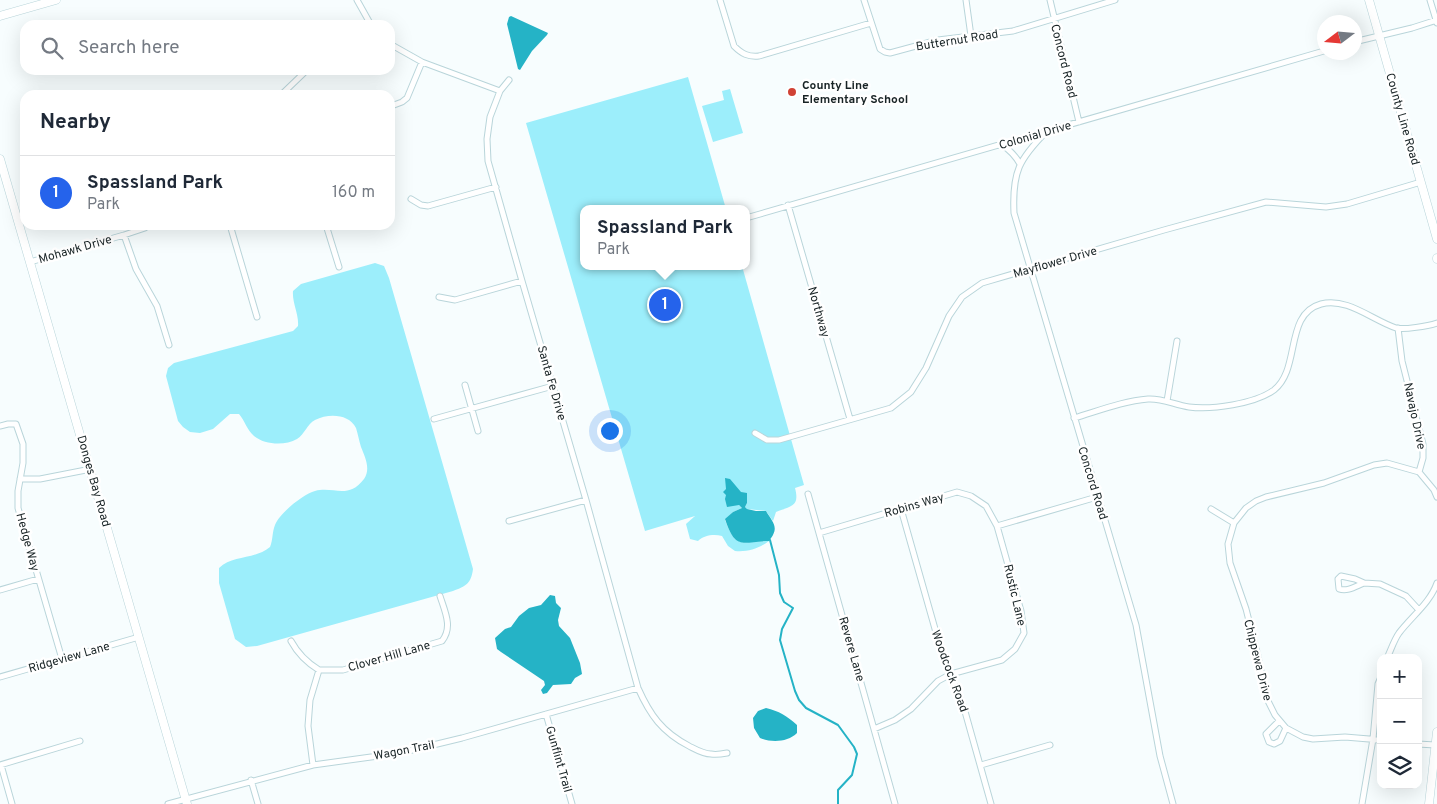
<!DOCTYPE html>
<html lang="en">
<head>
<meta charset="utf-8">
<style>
	:root { --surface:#fff; --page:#f2f2f3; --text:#1f2937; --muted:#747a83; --line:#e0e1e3; --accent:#2563eb }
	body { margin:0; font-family:Overpass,sans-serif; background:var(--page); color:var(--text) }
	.controls { position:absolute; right:15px; bottom:15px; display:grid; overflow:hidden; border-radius:10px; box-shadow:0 5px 20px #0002 }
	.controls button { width:45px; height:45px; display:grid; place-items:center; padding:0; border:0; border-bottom:1px solid var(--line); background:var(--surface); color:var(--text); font:25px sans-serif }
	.compass { position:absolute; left:1317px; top:15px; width:45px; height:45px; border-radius:50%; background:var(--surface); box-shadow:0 5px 20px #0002; rotate:254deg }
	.you { position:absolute; left:609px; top:430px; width:18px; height:18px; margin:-12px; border:4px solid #fff; border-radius:50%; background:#1a73e8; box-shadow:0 0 0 8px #1a73e833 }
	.badge { display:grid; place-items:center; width:32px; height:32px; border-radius:50%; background:var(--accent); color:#fff; font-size:16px; font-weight:700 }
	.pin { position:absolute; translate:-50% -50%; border:2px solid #fff; box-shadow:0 1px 5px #0006 }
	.popup { position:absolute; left:580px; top:205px; width:170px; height:65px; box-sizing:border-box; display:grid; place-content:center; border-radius:10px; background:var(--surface); filter:drop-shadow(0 1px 4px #0005); font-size:16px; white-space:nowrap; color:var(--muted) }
	.popup b { font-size:19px; color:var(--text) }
	.popup::after { content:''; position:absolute; left:50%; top:100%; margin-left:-10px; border:10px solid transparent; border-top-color:var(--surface) }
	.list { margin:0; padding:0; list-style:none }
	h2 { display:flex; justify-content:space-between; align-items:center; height:65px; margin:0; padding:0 20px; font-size:21px }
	h2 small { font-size:16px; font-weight:400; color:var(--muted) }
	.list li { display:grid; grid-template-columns:32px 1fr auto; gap:15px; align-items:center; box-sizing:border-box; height:75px; padding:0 20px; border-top:1px solid var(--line) }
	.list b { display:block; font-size:19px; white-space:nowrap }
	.list p { margin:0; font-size:16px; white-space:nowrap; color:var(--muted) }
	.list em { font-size:16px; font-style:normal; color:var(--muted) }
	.icon { flex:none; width:28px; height:28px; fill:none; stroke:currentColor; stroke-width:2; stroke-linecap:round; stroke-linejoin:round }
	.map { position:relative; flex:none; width:1437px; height:804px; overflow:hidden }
	.search { position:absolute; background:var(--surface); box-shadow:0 5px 20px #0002; left:20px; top:20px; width:375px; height:55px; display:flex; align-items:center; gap:12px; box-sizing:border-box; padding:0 18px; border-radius:15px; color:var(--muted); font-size:19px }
	.panel { position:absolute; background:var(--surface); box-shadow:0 5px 20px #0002; left:20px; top:90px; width:375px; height:140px; border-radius:15px }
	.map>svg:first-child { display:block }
	.green { fill:#9ceefb }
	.water { fill:#25b3c6 }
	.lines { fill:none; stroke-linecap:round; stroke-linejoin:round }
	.stream { stroke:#25b3c6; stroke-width:2 }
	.street-casing { stroke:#b9d5da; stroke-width:7 }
	.secondary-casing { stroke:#b9d5da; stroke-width:9 }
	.street { stroke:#fff; stroke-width:5 }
	.secondary { stroke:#fff; stroke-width:8 }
	.poi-dot { fill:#d04235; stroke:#fff; stroke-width:2 }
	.labels { text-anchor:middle; stroke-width:5; stroke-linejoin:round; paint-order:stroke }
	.street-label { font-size:12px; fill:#192426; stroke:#fff }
	.poi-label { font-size:12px; font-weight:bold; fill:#192426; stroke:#fff; text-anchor:start }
</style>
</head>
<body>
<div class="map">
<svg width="1437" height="804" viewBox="0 0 1437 804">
	<rect width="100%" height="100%" fill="#f7fdfe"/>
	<path class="green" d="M 688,77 L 726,209 L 584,209 L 584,266 L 742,266 L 804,485 L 795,488 C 800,507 791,506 776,512 L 773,521 L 766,511 L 747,509 L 745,507 L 747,503 L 728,508 L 739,505 L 742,508 L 733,512 L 725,520 C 737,551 743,541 769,541 C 758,549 748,552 735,551 L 728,546 L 722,536 C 714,534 704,535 698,541 L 690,539 L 686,524 L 695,516 L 645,531 L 526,123 Z
		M 730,89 L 743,133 L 713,142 L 702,106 L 724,100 L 722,91 Z
		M 375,263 L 384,266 L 389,278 L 473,569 C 471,584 466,586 453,591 L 257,646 L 246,647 L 235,639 L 219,583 L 219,568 C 233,555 254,560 270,547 C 273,540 272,532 275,525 C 279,514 303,494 315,491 C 334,486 348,500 364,479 C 371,469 365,457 361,447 C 359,441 358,434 356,428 C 349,414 329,413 315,420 C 307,424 305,434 297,439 C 285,446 265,445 254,436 C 247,430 245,421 239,414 L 230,414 L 213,429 L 200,433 L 190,432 L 183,427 L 178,421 L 166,376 L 168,368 L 174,363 L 293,331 L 298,326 C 299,314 292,303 293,291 L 301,284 Z"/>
	<path class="water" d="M 511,16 L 548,33 L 547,35 L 532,51 L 520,70 L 518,69 L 507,24 L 509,17 Z
		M 725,478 L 730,479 L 741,492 L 747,493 L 747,503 L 745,507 L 747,509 L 756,511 L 766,511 C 773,523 780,527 769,541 C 743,541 736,552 725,519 L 733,512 L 742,508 L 739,505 L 727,507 L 725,499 L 726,495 L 723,492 L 726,489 Z
		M 550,595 L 555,596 L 556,603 L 561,608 L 558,620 L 559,626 L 570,638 L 580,663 L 582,674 L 575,678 L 571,684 L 553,685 L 547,693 L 543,694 L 541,690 L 545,685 L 544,681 L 501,652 L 497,649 L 495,638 L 505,629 L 511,627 L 519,616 L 529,608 L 541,605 Z
		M 766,708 C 779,711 787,716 797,725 L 797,733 C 788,742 772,743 760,738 L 754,728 L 753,718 L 758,711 Z"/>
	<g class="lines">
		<path class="stream" d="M 770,540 L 779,575 L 780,593 L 784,602 L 793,608 L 782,629 L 780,640 L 795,691 L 799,700 L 806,708 L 838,725 L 854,747 L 857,754 L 852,775 L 838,790 L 838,804"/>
		<g class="street-casing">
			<path id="street" d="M 357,0 L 371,25
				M 720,0 L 734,46 C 742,54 748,57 759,56 L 871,23
				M 864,0 L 880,49 L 885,52 L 890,53 L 938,40 L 1013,31 L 1115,0
				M 966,0 L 971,36
				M 1050,0 L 1079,122
				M 1430,0 L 1437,23
				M 1354,42 L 1412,28 L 1437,20
				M 390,44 L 422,62 L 500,91
				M 509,80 L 500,91 L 490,117 L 487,139 L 488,161 L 522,281 L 586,500 L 638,688 C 650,715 662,732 689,746 C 695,749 703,754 711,754 C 716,755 722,754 727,753
				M 281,95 L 307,70
				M 394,105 L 402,102 L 407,98 L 422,62
				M 1047,131 C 1019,159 1012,172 1014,213 L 1136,625 L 1160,756 L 1173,804
				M 1001,144 C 1010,150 1015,155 1020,164
				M 411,199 L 421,205 L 428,206 L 496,187
				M 788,205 L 850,419
				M 746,218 L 1324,51
				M 230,225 L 257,317
				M 326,225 L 339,267
				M 124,235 L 136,269 L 157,306 L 169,345
				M 30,262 L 124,235 L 145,228 L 147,225
				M 439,297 L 455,300 L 522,281
				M 1398,328 L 1402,361 L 1423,444 L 1423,458 L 1419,472
				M 465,385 L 478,431
				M 1167,401 L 1177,341
				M 1074,418 C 1098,411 1123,401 1148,399 C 1162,398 1175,405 1189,407 C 1211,410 1255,404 1274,390 C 1301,369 1284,314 1321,304 C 1347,297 1372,320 1396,328 C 1404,330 1428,326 1437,323
				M 434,419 L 553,386
				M 0,426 L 8,424 L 16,424 L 23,444 L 23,463 L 18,491 L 18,508 L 62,659
				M 755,433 L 767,440 L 779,440 L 891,408 L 911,392 L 926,368 L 949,316 L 962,297 L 982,283 L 1164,230 L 1266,202 L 1326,207 L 1347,204 L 1421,182
				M 1419,472 L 1434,490 L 1437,497
				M 20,479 L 40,479 L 91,469
				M 808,494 L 895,804
				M 901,509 L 941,650 L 964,708 L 991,804
				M 1211,509 L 1234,523
				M 509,521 L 586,500
				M 997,526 L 1097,497
				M 819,533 L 957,492 L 971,496 L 986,506 L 997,526 L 1021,611 L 1024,633 L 1015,649 L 1002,660 L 951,674 L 938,681 L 911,709 L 895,720 L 874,729
				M 1364,583 C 1356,586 1348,592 1339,589 L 1338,579 L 1341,576 L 1355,579 L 1364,583 L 1380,584 L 1406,596 L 1418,609
				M 0,590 L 38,579
				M 291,641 C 298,654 306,662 319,670 L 310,700 L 308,726 L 313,765
				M 1387,658 C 1391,650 1394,640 1399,633 C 1412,616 1430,603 1437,583
				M 319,670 L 343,670 L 442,641 C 453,627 445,612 440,596
				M 0,677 L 139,637
				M 546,714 L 572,804
				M 1279,721 L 1266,734 L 1269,742 L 1274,744 L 1280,741 L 1286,728
				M 1381,740 L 1345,737 L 1313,739 L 1303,737 L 1286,728 L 1275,715 L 1266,697 L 1258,656 L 1246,609 L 1230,563 L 1228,544 L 1234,523 L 1246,508 L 1256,501 L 1266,497 L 1324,483 L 1374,465 L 1387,463 L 1419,472
				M 1418,744 L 1435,745
				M 0,765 L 80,741
				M 1,765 L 12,804
				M 981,765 L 1050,745
				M 251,780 L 258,804
				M 168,804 L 313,765 L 400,753 L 462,738 L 638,688
				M 1362,804 L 1373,739 L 1378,684 L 1381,677"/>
		</g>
		<g class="secondary-casing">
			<path id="secondary" d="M 1369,0 L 1437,239
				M 0,16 L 56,0
				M 0,159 L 187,804
				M 1437,258 L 1437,259
				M 1429,804 L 1437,732"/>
		</g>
		<use href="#street" class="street"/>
		<use href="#secondary" class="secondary"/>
	</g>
	<circle class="poi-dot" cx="792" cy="92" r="5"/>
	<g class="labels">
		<g class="street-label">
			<text transform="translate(957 40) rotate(-9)" y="4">Butternut Road</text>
			<text transform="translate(1064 61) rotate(76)" y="4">Concord Road</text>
			<text transform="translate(1403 119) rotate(74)" y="4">County Line Road</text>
			<text transform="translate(1035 135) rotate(-16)" y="4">Colonial Drive</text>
			<text transform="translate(75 249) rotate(-16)" y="4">Mohawk Drive</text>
			<text transform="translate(1055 262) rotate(-16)" y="4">Mayflower Drive</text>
			<text transform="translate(819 312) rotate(74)" y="4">Northway</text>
			<text transform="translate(552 383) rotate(74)" y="4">Santa Fe Drive</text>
			<text transform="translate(1415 416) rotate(78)" y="4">Navajo Drive</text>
			<text transform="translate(94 481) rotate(74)" y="4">Donges Bay Road</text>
			<text transform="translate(1093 483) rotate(73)" y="4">Concord Road</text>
			<text transform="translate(914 505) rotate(-16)" y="4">Robins Way</text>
			<text transform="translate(28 542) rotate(75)" y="4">Hedge Way</text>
			<text transform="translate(1015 595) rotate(77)" y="4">Rustic Lane</text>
			<text transform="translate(852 649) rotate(74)" y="4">Revere Lane</text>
			<text transform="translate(389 656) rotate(-16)" y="4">Clover Hill Lane</text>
			<text transform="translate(69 657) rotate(-16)" y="4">Ridgeview Lane</text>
			<text transform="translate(1258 660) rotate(76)" y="4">Chippewa Drive</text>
			<text transform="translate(950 671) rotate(70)" y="4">Woodcock Road</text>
			<text transform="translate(404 750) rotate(-11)" y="4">Wagon Trail</text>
			<text transform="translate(559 759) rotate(74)" y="4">Gunflint Trail</text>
		</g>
		<g class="poi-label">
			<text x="802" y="89">County Line<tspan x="802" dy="14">Elementary School</tspan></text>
		</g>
	</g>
</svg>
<div class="controls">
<button>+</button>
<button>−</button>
<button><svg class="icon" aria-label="layers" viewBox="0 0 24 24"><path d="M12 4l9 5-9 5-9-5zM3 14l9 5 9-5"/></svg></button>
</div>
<svg class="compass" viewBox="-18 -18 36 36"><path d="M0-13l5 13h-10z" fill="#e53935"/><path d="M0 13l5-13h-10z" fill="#747a83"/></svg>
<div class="you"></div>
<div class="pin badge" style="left:665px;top:305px">1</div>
<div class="popup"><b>Spassland Park</b>Park</div>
<div class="search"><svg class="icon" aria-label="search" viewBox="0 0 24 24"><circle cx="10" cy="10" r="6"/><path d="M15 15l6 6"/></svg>Search here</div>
<section class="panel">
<h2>Nearby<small></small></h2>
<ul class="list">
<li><span class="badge">1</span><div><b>Spassland Park</b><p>Park</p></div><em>160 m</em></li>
</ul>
</section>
</div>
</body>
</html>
